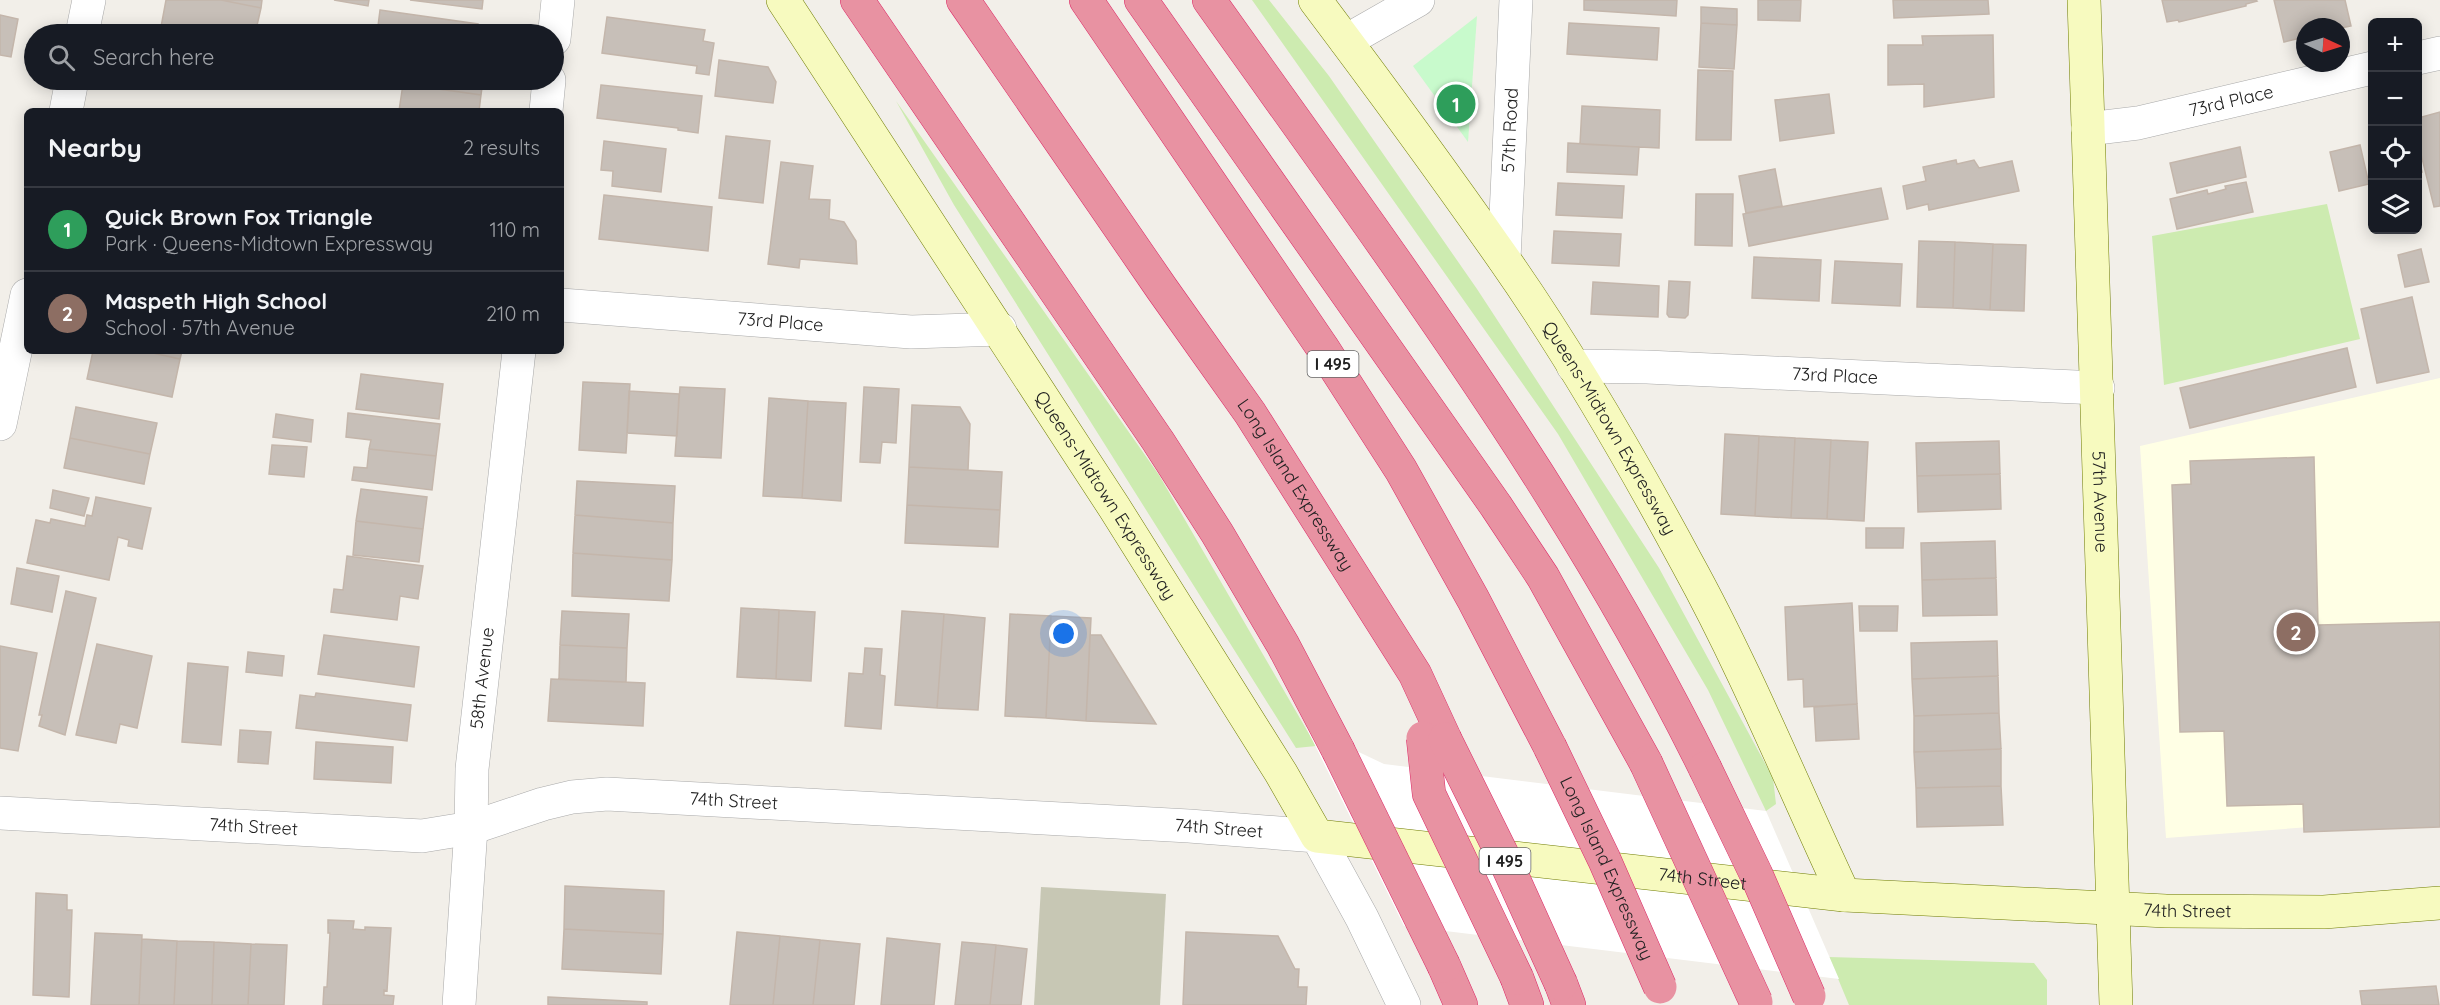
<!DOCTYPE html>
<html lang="en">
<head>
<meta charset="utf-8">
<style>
	:root { --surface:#171b24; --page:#20242c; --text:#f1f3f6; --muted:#9ea1a6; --line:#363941; --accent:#2563eb }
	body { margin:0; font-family:Quicksand,sans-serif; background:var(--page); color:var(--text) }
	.controls { position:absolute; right:18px; top:18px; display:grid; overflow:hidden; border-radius:9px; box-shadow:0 3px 15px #0003 }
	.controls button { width:54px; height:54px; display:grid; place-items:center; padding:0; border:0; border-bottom:2px solid var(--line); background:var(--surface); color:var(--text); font:30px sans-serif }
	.compass { position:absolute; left:2296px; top:18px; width:54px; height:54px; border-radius:50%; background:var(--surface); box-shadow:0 3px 15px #0003; rotate:94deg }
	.you { position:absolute; left:1064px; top:634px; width:21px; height:21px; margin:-15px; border:4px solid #fff; border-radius:50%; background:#1a73e8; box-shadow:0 0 0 9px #1a73e833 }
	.badge { display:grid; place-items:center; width:39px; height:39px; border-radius:50%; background:var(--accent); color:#fff; font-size:20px; font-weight:700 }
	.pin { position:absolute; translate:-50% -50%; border:3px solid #fff; box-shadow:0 2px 6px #0006 }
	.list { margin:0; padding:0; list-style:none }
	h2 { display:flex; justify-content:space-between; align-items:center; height:78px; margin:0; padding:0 24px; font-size:26px }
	h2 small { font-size:20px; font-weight:400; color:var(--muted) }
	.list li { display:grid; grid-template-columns:39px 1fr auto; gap:18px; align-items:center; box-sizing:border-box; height:84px; padding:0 24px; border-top:2px solid var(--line) }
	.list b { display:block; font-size:22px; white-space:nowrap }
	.list p { margin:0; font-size:20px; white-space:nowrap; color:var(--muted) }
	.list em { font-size:20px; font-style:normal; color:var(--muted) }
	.icon { flex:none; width:33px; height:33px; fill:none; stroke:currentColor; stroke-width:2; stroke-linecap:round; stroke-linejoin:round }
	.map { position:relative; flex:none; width:2440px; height:1005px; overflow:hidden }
	.search { position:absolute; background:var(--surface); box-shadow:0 3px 15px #0003; left:24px; top:24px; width:540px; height:66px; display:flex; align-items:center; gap:15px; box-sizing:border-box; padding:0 21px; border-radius:33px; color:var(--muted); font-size:22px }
	.panel { position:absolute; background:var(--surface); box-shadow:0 3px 15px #0003; left:24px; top:108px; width:540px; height:246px; border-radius:9px }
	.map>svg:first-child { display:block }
	.education { fill:#ffffe5 }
	.construction { fill:#c7c7b4 }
	.grass { fill:#cdebb0 }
	.park { fill:#c8facc }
	.pier { fill:#fff }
	.building { fill:#c7bfb8; stroke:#c4b6ab; stroke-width:1.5 }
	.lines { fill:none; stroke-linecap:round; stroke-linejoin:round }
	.street-casing { stroke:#a9a9a9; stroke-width:34 }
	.secondary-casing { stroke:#707d05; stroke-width:34 }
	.highway-casing { stroke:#dc2a67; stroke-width:34 }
	.street { stroke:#fff; stroke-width:33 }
	.secondary { stroke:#f7fabf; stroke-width:33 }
	.highway { stroke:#e892a2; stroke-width:33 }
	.highway-bridge-casing { stroke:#dc2a67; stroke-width:34; stroke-linecap:butt }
	.highway-bridge { stroke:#e892a2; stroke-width:33 }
	.labels { text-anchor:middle; stroke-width:4.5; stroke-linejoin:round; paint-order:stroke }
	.shield { fill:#fff; stroke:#646464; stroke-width:1.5 }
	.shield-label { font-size:16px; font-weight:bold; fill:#222 }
	.street-label { font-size:18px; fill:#222; stroke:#fff }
</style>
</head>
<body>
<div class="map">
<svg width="2440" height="1005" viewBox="0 0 2440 1005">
	<rect width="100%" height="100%" fill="#f2efe9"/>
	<path class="education" d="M 2440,378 L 2440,817 L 2166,838 L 2140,446 Z"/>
	<path class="construction" d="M 1041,887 L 1166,894 L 1160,1005 L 1034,1005 Z"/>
	<path class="grass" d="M 1252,0 L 1269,0 L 1329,76 L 1477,289 L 1659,568 L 1773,778 L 1776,804 L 1766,811 L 1708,690 L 1558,434 Z
		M 896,101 L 1159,475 L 1316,746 L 1296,748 L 954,205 Z
		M 2327,204 L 2360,339 L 2164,385 L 2152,236 Z
		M 1829,957 L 2034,963 L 2047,980 L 2047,1005 L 1849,1005 Z"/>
	<path class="park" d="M 1477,16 L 1468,142 L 1413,66 Z"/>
	<path class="pier" d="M 1306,727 L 1384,764 L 1766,811 L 1839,979 L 1404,926 Z"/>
	<path class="building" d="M 166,0 L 221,0 L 261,8 L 255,34 L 200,34 L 161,27 Z
		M 221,0 L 262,0 L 261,8 Z
		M 334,0 L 369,0 L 368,6 Z
		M 410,0 L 483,0 L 482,9 Z
		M 1584,0 L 1677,0 L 1676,16 L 1584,10 Z
		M 1758,0 L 1801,0 L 1800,21 L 1758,20 Z
		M 1893,0 L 1988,0 L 1989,14 L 1894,18 Z
		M 2162,0 L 2256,0 L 2257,1 L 2246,4 L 2246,6 L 2179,22 L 2178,20 L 2167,22 Z
		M 2274,0 L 2345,0 L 2351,26 L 2341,28 L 2305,27 L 2305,37 L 2284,42 Z
		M 1701,7 L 1737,9 L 1737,25 L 1701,23 Z
		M 380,10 L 478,24 L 476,34 L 377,34 Z
		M 0,15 L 18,19 L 11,57 L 0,55 Z
		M 607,17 L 705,30 L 703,41 L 714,43 L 709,75 L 696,73 L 697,66 L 602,53 Z
		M 1569,23 L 1659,28 L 1657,60 L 1567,54 Z
		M 1701,23 L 1737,25 L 1734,69 L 1699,67 Z
		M 161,27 L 200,34 L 159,34 Z
		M 1993,35 L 1994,97 L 1924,107 L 1924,84 L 1888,85 L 1888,45 L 1923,45 L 1922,36 Z
		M 719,60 L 768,67 L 776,82 L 773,103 L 715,96 Z
		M 1698,70 L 1733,71 L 1731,140 L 1696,140 Z
		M 401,80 L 483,80 L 481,95 L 403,84 L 400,83 Z
		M 403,84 L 481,95 L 479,111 L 399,111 Z
		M 601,85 L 702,96 L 698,133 L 678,130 L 678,128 L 597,118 Z
		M 1829,94 L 1834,133 L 1780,141 L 1775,100 Z
		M 1582,106 L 1660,110 L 1659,148 L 1580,144 Z
		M 2440,112 L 2440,206 L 2434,207 L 2418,142 L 2418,118 Z
		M 726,136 L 770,141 L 763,203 L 719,198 Z
		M 604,141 L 666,149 L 661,192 L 612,186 L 613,171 L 601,170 Z
		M 1568,143 L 1639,147 L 1637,175 L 1567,172 Z
		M 2360,145 L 2369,184 L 2339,191 L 2330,152 Z
		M 2240,147 L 2246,177 L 2177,193 L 2170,163 Z
		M 2418,154 L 2422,172 L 2419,172 L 2421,181 L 2418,182 Z
		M 1956,160 L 1957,164 L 1974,160 L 1979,168 L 2012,161 L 2019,191 L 1929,210 L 1928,204 L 1907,209 L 1903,186 L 1926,181 L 1923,167 Z
		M 781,162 L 813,166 L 809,199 L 830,200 L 829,219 L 844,222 L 856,241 L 857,264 L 800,259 L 799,268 L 768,264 Z
		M 1775,169 L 1782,206 L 1746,213 L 1739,176 Z
		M 2246,182 L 2253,212 L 2177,229 L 2170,199 L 2207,190 L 2208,194 L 2226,189 L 2225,186 Z
		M 1558,183 L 1624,186 L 1622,218 L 1556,215 Z
		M 1881,188 L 1888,219 L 1749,246 L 1743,214 Z
		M 1696,194 L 1733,194 L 1732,246 L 1695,245 Z
		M 604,195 L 712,207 L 708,251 L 599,239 Z
		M 1554,231 L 1621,234 L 1619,266 L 1552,263 Z
		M 1919,241 L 1955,242 L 1953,308 L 1917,307 Z
		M 1955,242 L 1993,244 L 1990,310 L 1953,308 Z
		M 1993,244 L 2026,245 L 2024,311 L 1990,310 Z
		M 2421,249 L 2429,282 L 2405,287 L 2398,255 Z
		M 1754,257 L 1821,260 L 1819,301 L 1752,298 Z
		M 1835,261 L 1902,264 L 1900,306 L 1832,303 Z
		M 1669,281 L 1690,282 L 1688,315 L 1685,318 L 1669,317 L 1667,314 Z
		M 1593,282 L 1659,286 L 1658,317 L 1591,314 Z
		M 2412,297 L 2429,372 L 2377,383 L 2361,309 Z
		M 2347,348 L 2356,387 L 2190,428 L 2180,388 Z
		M 93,351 L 144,351 L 180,359 L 172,397 L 87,379 Z
		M 144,351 L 182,351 L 180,359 Z
		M 361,374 L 443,384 L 439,419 L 356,409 Z
		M 583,382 L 630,384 L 626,453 L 579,450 Z
		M 680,387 L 725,389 L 721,458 L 675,456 Z
		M 864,387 L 899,389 L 896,443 L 882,442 L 880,463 L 860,462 Z
		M 629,391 L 679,394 L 677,436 L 627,433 Z
		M 769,398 L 808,401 L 802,498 L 763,496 Z
		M 808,401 L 846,403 L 841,501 L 802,498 Z
		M 912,405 L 960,407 L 970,424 L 968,470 L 909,467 Z
		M 76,407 L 157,423 L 150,454 L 70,438 Z
		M 348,413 L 440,424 L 436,456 L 369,449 L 371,440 L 346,437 Z
		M 276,414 L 313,420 L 311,442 L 273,437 Z
		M 1725,434 L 1759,436 L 1755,516 L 1721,514 Z
		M 1759,436 L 1795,438 L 1791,518 L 1755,516 Z
		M 70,438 L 150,454 L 144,484 L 64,468 Z
		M 1795,438 L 1831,440 L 1827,519 L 1791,518 Z
		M 1831,440 L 1868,442 L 1864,521 L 1827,519 Z
		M 1999,441 L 2000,474 L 1917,476 L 1916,443 Z
		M 272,445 L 307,447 L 304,477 L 269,474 Z
		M 369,449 L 436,456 L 432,490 L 352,480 L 354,467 L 367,468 Z
		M 2314,457 L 2318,625 L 2440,622 L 2440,827 L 2304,832 L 2303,804 L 2227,806 L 2224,731 L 2180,732 L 2172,485 L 2191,484 L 2190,461 Z
		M 909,467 L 1002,472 L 1000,510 L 907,505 Z
		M 2000,474 L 2001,509 L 1918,512 L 1917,476 Z
		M 577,481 L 675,486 L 673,523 L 575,515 Z
		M 361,489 L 427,497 L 423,529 L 356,521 Z
		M 53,490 L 89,498 L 84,516 L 50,508 Z
		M 96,497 L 151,508 L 142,549 L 128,546 L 129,540 L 118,537 L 109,580 L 27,563 L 36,520 L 50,523 L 51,519 L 85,526 L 87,515 L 92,516 Z
		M 907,505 L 1000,510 L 998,547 L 905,543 Z
		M 575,515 L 673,523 L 672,560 L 573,553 Z
		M 356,521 L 423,529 L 419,562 L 353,555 Z
		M 1866,528 L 1904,528 L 1903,548 L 1866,548 Z
		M 1995,541 L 1996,578 L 1922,580 L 1921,543 Z
		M 573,553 L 672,560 L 669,601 L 572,596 Z
		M 347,556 L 423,566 L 418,599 L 400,596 L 397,620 L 331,612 L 334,589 L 343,590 Z
		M 17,568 L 59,576 L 52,612 L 11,604 Z
		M 1996,578 L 1997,615 L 1923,616 L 1922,580 Z
		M 66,591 L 96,598 L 65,735 L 39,726 L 42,715 L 39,715 Z
		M 1852,603 L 1857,704 L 1804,707 L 1803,679 L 1788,680 L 1785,607 Z
		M 1859,606 L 1898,606 L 1897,631 L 1860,631 Z
		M 741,608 L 779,610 L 776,679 L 737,677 Z
		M 779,610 L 815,612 L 811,681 L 776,679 Z
		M 562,611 L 629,614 L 627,648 L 560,645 Z
		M 902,611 L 944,614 L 937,708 L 895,705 Z
		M 944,614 L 985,618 L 978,710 L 937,708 Z
		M 1010,614 L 1051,616 L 1046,718 L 1005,716 Z
		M 1051,616 L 1091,618 L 1086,721 L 1046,718 Z
		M 324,635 L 419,647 L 414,687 L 318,674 Z
		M 1090,635 L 1101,635 L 1156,724 L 1086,721 Z
		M 1997,641 L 1998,676 L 1912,679 L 1911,643 Z
		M 97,644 L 152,656 L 137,728 L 120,724 L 116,743 L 76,735 Z
		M 560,645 L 627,648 L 626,682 L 559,679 Z
		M 0,646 L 37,653 L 18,751 L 0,748 Z
		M 865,648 L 882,649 L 880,675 L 885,676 L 881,729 L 845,726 L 849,673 L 863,674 Z
		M 248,652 L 284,656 L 282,676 L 246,672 Z
		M 188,663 L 228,667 L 221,745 L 182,742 Z
		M 1998,676 L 1999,713 L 1914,716 L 1912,679 Z
		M 551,679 L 645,683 L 643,726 L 548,721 Z
		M 316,693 L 411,705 L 407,741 L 296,728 L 300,695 L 315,697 Z
		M 1857,704 L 1859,739 L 1816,741 L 1814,707 Z
		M 1999,713 L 2001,749 L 1914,752 L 1914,716 Z
		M 240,730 L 271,732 L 268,764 L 238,762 Z
		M 316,742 L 393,747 L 391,783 L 314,779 Z
		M 2001,749 L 2001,786 L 1916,788 L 1914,752 Z
		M 2001,786 L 2003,825 L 1917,827 L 1916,788 Z
		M 565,886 L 664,891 L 663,934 L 564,929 Z
		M 36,893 L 67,895 L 67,910 L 72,910 L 69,997 L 33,995 Z
		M 328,920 L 354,921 L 353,929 L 365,930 L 365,927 L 391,928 L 387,991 L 384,990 L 384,995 L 394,996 L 393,1005 L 323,1005 L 324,987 L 327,987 L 330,933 L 328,933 Z
		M 564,929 L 663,934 L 661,974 L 562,969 Z
		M 737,932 L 780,936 L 773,1005 L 730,1005 Z
		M 1186,932 L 1278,936 L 1295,969 L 1299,969 L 1298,987 L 1307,987 L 1306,1005 L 1183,1005 Z
		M 95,933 L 142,935 L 139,1005 L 91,1005 Z
		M 780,936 L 820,940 L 813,1005 L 773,1005 Z
		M 887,938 L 940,944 L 934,1005 L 881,1005 Z
		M 142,939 L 177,941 L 174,1005 L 139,1005 Z
		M 820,940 L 860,944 L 854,1005 L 813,1005 Z
		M 177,941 L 214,942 L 212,1005 L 174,1005 Z
		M 214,942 L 251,944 L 248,1005 L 212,1005 Z
		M 962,942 L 996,945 L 990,1005 L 955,1005 Z
		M 251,944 L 287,945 L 284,1005 L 248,1005 Z
		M 996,945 L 1027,949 L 1021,1005 L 990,1005 Z
		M 2436,986 L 2439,1005 L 2362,1005 L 2360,991 Z
		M 548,997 L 647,1002 L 647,1005 L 548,1005 Z"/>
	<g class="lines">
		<g class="street-casing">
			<g id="street">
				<path d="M 82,34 L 89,0"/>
				<path d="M 554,39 L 558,0"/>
				<path d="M 1346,41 L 1418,0"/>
				<path d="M 2418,58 L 2440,53"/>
				<path d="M 66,111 L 72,80"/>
				<path d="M 546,111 L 549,80"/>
				<path id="s1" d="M 2088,129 L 2138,123 L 2372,68"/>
				<path id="s2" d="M 1504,259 L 1516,0"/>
				<path id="s3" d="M 561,305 L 911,332 L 1000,329"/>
				<path id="s4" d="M 1573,366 L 1647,367 L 2098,388"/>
				<path d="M 0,424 L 27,295"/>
				<path id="s5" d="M 0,813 L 422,836 L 471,828 L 543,804 L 572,797 L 607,794 L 1189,826 L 1317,836 L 1362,918 L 1404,1005"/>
				<path id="s6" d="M 459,1005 L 471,828 L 472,769 L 519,351"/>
			</g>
		</g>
		<g class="secondary-casing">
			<g id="secondary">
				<path id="s7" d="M 783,0 L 1114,507 L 1281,773 L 1317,836 L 1844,895 L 2166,911 L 2324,912 L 2440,903"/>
				<path id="s8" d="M 1315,0 C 1379,85 1442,171 1503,258 C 1571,355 1631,459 1687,563 C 1746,670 1792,784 1844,895"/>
				<path id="s9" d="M 2084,0 L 2116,1005"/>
			</g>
		</g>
		<g class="highway-casing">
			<g id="highway">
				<path d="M 857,0 L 1158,441 L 1217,533 L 1283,645 L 1338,750"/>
				<path id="s10" d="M 963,0 L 1162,289 L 1250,413 L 1415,674 L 1445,739"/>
				<path d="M 1086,0 L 1322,347 L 1401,470 L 1473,599 L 1550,747"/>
				<path d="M 1141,0 L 1496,506 L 1543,577 L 1646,763"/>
				<path d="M 1209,0 C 1386,249 1569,492 1705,768"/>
				<path d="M 1444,966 L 1461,1005"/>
				<path d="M 1517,978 L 1527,1005"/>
				<path d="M 1561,984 L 1569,1005"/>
			</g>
		</g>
		<use href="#street" class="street"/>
		<use href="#secondary" class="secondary"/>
		<use href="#highway" class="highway"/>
		<g class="highway-bridge-casing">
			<g id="highway-bridge">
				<path d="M 1423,738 L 1429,794 L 1517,978"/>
				<path d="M 1445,739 L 1504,858 L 1561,984"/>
				<path id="s11" d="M 1550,747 L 1604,859 L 1660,987"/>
				<path d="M 1338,750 L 1444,966"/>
				<path d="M 1646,763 L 1756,1002"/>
				<path d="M 1705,768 L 1756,874 L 1809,996"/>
			</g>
		</g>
		<use href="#highway-bridge" class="highway-bridge"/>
	</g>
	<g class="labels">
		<g class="shield">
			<rect x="1307.5" y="351" width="51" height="26" rx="4.5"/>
			<rect x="1479.5" y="848" width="51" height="26" rx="4.5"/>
		</g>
		<g class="shield-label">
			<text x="1333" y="370">I 495</text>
			<text x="1505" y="867">I 495</text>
		</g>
		<g class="street-label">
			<text dy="6" stroke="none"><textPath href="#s1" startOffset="146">73rd Place</textPath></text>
			<text dy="6" stroke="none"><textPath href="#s2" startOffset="129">57th Road</textPath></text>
			<text dy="6" stroke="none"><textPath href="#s3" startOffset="220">73rd Place</textPath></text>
			<text dy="6" stroke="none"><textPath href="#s4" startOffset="262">73rd Place</textPath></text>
			<text dy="6" stroke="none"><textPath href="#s8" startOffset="520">Queens-Midtown Expressway</textPath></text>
			<text dy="6" stroke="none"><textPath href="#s10" startOffset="588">Long Island Expressway</textPath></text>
			<text dy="6" stroke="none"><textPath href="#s7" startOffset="591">Queens-Midtown Expressway</textPath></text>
			<text dy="6" stroke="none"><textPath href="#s9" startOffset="502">57th Avenue</textPath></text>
			<text dy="6" stroke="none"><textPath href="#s6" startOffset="328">58th Avenue</textPath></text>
			<text dy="6" stroke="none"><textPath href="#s5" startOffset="740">74th Street</textPath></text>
			<text dy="6" stroke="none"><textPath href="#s5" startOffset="254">74th Street</textPath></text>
			<text dy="6" stroke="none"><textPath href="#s5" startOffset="1226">74th Street</textPath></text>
			<text dy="6" stroke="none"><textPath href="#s11" startOffset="134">Long Island Expressway</textPath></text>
			<text dy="6" stroke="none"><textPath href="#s7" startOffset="1380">74th Street</textPath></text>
			<text dy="6" stroke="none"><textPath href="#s7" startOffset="1866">74th Street</textPath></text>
		</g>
	</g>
</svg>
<div class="controls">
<button>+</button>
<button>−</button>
<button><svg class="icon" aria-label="locate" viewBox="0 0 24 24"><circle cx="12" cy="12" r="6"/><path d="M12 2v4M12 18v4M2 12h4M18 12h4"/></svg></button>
<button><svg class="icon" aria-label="layers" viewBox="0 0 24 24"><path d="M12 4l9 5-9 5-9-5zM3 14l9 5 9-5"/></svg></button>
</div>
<svg class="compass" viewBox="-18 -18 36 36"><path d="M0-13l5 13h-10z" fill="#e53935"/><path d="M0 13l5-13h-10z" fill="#9ea1a6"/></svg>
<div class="you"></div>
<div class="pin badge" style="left:1456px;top:104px;background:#2e9e5b">1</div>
<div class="pin badge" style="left:2296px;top:632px;background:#8d6e63">2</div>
<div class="search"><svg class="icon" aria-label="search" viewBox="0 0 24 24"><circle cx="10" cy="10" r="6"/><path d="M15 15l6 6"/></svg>Search here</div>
<section class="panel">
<h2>Nearby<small>2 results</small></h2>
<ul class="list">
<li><span class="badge" style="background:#2e9e5b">1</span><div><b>Quick Brown Fox Triangle</b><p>Park · Queens-Midtown Expressway</p></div><em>110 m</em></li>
<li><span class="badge" style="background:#8d6e63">2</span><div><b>Maspeth High School</b><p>School · 57th Avenue</p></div><em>210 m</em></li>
</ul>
</section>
</div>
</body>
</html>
